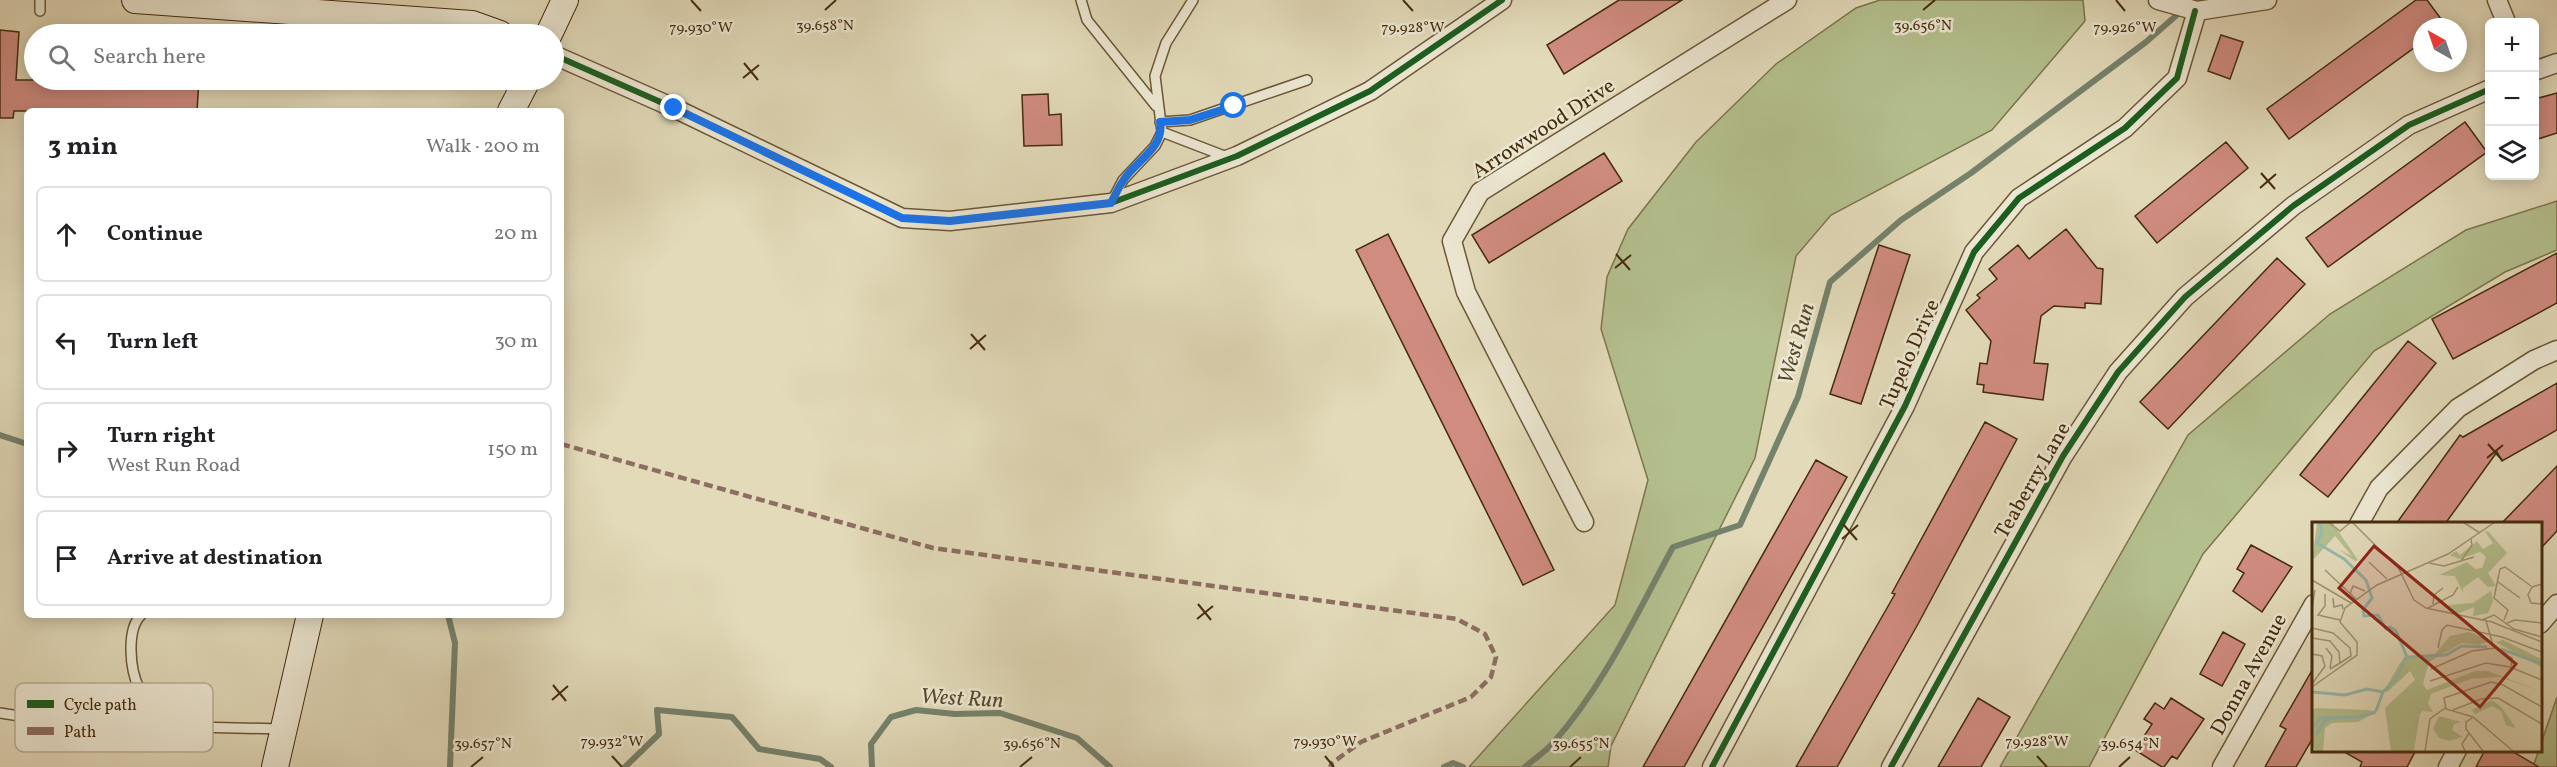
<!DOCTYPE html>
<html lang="en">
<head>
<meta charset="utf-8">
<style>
	:root { --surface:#fff; --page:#f6f6f6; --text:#202124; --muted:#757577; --line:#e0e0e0 }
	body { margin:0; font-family:Vollkorn,serif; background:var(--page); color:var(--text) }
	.controls { position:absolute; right:18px; top:18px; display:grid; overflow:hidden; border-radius:9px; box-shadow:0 3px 15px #0003 }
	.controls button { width:54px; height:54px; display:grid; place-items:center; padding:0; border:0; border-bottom:2px solid var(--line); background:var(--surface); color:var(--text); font:30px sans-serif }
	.compass { position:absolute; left:2413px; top:18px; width:54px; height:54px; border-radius:50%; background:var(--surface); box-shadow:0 3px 15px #0003; rotate:320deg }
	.stop { position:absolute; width:18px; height:18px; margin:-14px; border:4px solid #1a73e8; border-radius:50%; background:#fff }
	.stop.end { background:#1a73e8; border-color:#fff; box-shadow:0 2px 6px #0008 }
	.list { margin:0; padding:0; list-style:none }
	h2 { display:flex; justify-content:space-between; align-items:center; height:78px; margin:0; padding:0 24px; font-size:26px }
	h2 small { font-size:20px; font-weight:400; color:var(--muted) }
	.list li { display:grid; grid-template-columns:39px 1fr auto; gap:18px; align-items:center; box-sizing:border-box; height:96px; margin:0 12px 12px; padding:0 12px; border:2px solid var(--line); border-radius:9px }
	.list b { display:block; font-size:22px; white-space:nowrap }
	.list p { margin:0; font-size:20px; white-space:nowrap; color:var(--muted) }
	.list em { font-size:20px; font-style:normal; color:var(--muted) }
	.icon { flex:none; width:33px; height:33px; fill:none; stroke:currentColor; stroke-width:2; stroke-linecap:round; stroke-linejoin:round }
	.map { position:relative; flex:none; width:2557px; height:767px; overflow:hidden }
	.search { position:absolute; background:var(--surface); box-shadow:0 3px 15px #0003; left:24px; top:24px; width:540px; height:66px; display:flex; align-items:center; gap:15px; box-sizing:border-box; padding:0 21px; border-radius:33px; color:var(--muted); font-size:22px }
	.panel { position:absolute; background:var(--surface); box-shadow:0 3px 15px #0003; left:24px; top:108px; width:540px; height:510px; border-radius:9px }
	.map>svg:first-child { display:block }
	.green { fill:#b4bf8e; stroke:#7c764d; stroke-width:1.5 }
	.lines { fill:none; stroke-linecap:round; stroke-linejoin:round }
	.stream { stroke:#75826c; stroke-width:6 }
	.building { fill:#d08c81; stroke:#452c0c; stroke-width:1.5 }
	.lane-casing { stroke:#6c5837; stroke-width:12 }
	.street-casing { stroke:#6c5837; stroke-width:21 }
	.secondary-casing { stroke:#452c0c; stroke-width:28 }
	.lane { stroke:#ece7d2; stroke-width:9 }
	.street { stroke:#ece7d2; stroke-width:18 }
	.secondary { stroke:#ece7d2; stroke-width:26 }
	.quiet { stroke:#8d6e63; stroke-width:4.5; stroke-dasharray:9 4.5; stroke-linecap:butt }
	.cycleway-casing { stroke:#ece7d2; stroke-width:10 }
	.cycleway { stroke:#1b5e20; stroke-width:6 }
	.route { stroke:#1a73e8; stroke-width:8 }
	.ticks { fill:none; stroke:#452c0c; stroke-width:2 }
	.labels { text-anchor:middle; stroke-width:5; stroke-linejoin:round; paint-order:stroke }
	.street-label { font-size:21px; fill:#452c0c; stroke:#ece7d2 }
	.water-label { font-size:22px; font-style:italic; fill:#55492c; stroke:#ece7d2 }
	.inset-river { fill:none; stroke:#95bbac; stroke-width:3 }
	.inset-road { fill:none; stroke:#a39474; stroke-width:1.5 }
	.view { fill:#8f2418; fill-opacity:0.15; stroke:#8f2418; stroke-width:3 }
	.inset-edge { fill:none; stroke:#452c0c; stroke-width:3 }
	.key { fill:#ece7d2; stroke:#baaf97; stroke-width:1.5 }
	.key-label { font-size:16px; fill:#452c0c }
	.ticks-label { font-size:15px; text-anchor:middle; fill:#452c0c; stroke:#ece7d2; stroke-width:5; stroke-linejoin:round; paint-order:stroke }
</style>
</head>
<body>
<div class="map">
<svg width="2557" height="767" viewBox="0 0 2557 767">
	<rect width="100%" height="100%" fill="#e2dab9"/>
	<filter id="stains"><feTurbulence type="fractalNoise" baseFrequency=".00333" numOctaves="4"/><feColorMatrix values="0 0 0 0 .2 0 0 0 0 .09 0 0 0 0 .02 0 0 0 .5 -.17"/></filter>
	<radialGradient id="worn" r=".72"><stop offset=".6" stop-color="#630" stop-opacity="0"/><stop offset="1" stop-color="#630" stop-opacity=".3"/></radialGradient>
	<path class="green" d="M 1880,0 L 2083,0 L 2085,21 L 1992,130 L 1831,215 L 1796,256 L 1755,458 L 1611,746 L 1608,767 L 1469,767 L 1615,605 L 1648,480 L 1601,329 L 1607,277 L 1628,229 L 1696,142 L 1776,64 L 1856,8 Z
		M 2557,201 L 2557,250 L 2505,272 L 2374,351 L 2203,554 L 2089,767 L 2000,767 L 2188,435 L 2330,314 L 2466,230 Z
		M 2557,697 L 2557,767 L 2533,767 Z"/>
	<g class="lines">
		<path class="stream" d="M 0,435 L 27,444
			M 448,615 L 455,643 L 450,767
			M 625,767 L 659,734 L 657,710 L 732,717 L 759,749 L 820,759 L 831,767
			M 872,767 L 871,744 L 891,717 L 916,710 L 955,714 L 1000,713 L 1077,738 L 1110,767
			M 1444,767 L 1453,763 L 1463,767
			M 1525,767 C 1534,759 1545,752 1553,743 C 1604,686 1637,613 1673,547 L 1740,525 L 1798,397 L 1830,282 L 1901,220 L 1971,173 L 2146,42 L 2194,0"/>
	</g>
	<path class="building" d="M 1619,0 L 1682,0 L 1564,74 L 1547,45 Z
		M 2416,0 L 2427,0 L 2447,27 L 2422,27 L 2422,42 L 2289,139 L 2267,109 Z
		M 0,30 L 19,32 L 16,80 L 199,80 L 197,111 L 14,111 L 13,118 L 0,118 Z
		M 2221,35 L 2243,42 L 2230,79 L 2208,71 Z
		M 2557,93 L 2557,133 L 2535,140 L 2535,99 Z
		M 1048,94 L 1049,115 L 1061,114 L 1062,145 L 1024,146 L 1022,95 Z
		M 2465,122 L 2487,152 L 2328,267 L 2306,238 Z
		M 2226,142 L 2248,168 L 2157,243 L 2135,216 Z
		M 1604,153 L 1622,181 L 1489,263 L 1472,235 Z
		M 2066,229 L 2097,268 L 2103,269 L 2101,304 L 2085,303 L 2085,308 L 2054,306 L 2041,316 L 2034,363 L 2048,364 L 2043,400 L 1983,392 L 1984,385 L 1977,384 L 1980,363 L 1987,364 L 1991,341 L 1966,310 L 1980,298 L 1977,295 L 1997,279 L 1989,269 L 2018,245 L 2029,259 Z
		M 1388,234 L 1554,570 L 1523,585 L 1356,250 Z
		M 1879,245 L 1910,255 L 1861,404 L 1830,394 Z
		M 2557,253 L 2557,303 L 2453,359 L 2432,319 Z
		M 2277,258 L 2305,284 L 2168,429 L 2140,402 Z
		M 2408,341 L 2436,363 L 2328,497 L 2300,475 Z
		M 2557,383 L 2557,430 L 2502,461 L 2497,452 L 2445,524 L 2396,524 L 2460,435 L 2463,437 Z
		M 1985,422 L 2017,439 L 1918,624 L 1837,767 L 1796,767 L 1895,594 L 1892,593 Z
		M 1816,460 L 1847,477 L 1684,767 L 1643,767 Z
		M 2557,466 L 2557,531 L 2541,548 L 2541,524 L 2501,524 Z
		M 2251,545 L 2292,567 L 2262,612 L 2233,591 L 2244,573 L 2237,569 Z
		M 2223,632 L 2245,644 L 2222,686 L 2200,674 Z
		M 2314,667 L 2314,736 L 2296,767 L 2265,767 L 2286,729 L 2280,726 Z
		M 1978,698 L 2010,717 L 1981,767 L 1938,767 Z
		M 2171,698 L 2204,719 L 2177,759 L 2172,756 L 2164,767 L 2162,767 L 2135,750 L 2152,724 L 2144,719 L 2155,703 L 2164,709 Z
		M 2341,750 L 2416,750 L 2407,767 L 2360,767 L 2362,762 Z
		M 2485,750 L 2510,750 L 2539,767 L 2476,767 Z"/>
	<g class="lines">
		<g class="lane-casing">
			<path id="lane" d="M 1081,0 L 1087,20 L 1156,106
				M 40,11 L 40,0
				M 1160,122 L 1190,120 L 1307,80
				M 1162,132 L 1227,157
				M 1112,201 L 1123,180 L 1155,146 L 1162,132 L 1155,76 L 1166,43 L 1193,0
				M 141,615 C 126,630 130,670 139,688 C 146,701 160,714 169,725
				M 0,713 L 70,724 L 282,729"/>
		</g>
		<g class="street-casing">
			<path id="street" d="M 2158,0 L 2197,11 L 2267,0
				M 2497,0 L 2506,22
				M 554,55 L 674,108 L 902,218 L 950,221 L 1111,203 L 1237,156 L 1370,91 L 1502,0
				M 2534,71 L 2557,63
				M 1584,522 L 1466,292 L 1452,241 L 1480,192 L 1787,0
				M 2359,524 L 2379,488 L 2458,408 L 2534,360 L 2557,350
				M 2540,624 L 2557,604
				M 1712,767 L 1905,406 L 1974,252 L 2019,198 L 2125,128 L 2177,78 L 2197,11
				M 1891,767 L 2063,456 L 2118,372 L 2185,297 L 2293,206 L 2409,125 L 2490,89
				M 2222,767 L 2314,604
				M 2448,767 L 2457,750"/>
		</g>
		<g class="secondary-casing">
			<path id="secondary" d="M 135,0 L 472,24 L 500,34
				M 549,34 L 565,0
				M 511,111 L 527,80
				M 275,767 L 310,615"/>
		</g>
		<use href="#lane" class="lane"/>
		<use href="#street" class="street"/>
		<use href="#secondary" class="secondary"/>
		<path class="quiet" d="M 561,444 L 933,548 L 1457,619 L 1485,634 L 1496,657 L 1491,677 L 1471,697 L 1361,742 L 1332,763 L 1330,767"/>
		<g class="cycleway-casing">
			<path id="cycleway" d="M 554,55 L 674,108 L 902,218 L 950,221 L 1111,203 L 1237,156 L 1370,91 L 1502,0
				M 1712,767 L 1905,406 L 1974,252 L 2019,198 L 2125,128 L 2177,78 L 2195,11
				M 1891,767 L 2063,456 L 2118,372 L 2185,297 L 2293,206 L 2409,125 L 2490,89"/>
		</g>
		<use href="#cycleway" class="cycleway"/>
	</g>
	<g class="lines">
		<path class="route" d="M 674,108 L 902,218 L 950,221 L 1111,203 C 1115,196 1118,188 1123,181 C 1135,161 1165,148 1160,122 L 1190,120 L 1234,106"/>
	</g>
	<path class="ticks" d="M 691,0 L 701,11M 1403,0 L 1413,11M 2116,0 L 2125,11M 825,10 L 836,0M 1923,10 L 1935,0M 744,63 L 758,80M 743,78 L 759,65M 2261,173 L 2275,189M 2260,188 L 2276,174M 1616,254 L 1630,270M 1615,268 L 1631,255M 971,334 L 985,350M 970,349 L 986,335M 2488,444 L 2502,460M 2487,458 L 2503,445M 1843,524 L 1857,540M 1842,539 L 1858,525M 1198,604 L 1211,620M 1197,619 L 1213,606M 553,685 L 566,701M 552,700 L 568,686M 612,756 L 622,767M 1325,756 L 1334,767M 2037,756 L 2047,767M 471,767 L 483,757M 1020,767 L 1032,757M 1570,767 L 1581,757M 2119,767 L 2130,757"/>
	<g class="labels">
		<g class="street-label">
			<text transform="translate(1543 128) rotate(-33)" y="7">Arrowwood Drive</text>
			<text transform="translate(1909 354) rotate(-66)" y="7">Tupelo Drive</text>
			<text transform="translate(2032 480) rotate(-60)" y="7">Teaberry Lane</text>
			<text transform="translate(2248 674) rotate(-61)" y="7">Donna Avenue</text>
		</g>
		<g class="water-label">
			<text transform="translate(1795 343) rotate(-74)" y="8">West Run</text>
			<text transform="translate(962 697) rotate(3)" y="8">West Run</text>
		</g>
	</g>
	<g transform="translate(2312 522)">
		<rect width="230" height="230" fill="#e2dab9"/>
		<path d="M 5,0 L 20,0 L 46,38 L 43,39 L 26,27 L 40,34 L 23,14 L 0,39 ZM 176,9 L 195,31 L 176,51 L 184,64 L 176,65 L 166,55 L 151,66 L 151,71 L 143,54 L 127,53 L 155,40 L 163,47 L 170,46 L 174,35 L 168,30 L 147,37 L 138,33 L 144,29 L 148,33 L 165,19 L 171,27 L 181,21 L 173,10 ZM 179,69 L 181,79 L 176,91 L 161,94 L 162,85 L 145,92 L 136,83 L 161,81 ZM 157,110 L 179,119 L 166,123 L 150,121 L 117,140 L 111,162 L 115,168 L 163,149 L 176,149 L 230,170 L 188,155 L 158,157 L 119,172 L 116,182 L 121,190 L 111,189 L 108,192 L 102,229 L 79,229 L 73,186 L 103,158 L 98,149 L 75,170 L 73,167 L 87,143 L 92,136 L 123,132 L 138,114 ZM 191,118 L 229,137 L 229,145 L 184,120 ZM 180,178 L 189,185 L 204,206 L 194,203 L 189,189 L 180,184 L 163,192 L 160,188 ZM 4,186 L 57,188 L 64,190 L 46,200 L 20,201 L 13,206 L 11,229 L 4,229 L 0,224 L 0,188 ZM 127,194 L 149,200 L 142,202 L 140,208 L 151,215 L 137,219 L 127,216 L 121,207 Z" fill="#b4bf8e"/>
		<path class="inset-river" d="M 7,0 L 10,10 L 5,21 L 32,37 L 54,58 L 60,76 L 51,88 L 52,94 L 66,93 L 74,107 L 78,105 L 84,109 L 95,135 L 134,133 L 150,124 L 175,125M 189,127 L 230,142M 0,170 L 33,173 L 55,167 L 71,170M 64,189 L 71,170 L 84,157 L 94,135M 0,206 L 9,196 L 47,195 L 64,190M 4,213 L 13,198 L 27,195"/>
		<path class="inset-road" d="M 16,0 L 28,9 L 39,0M 40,0 L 87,47 L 102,78 L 114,86 L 180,100 L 230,120M 151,0 L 168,11M 149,39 L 160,23 L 159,17M 57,40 L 75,57M 117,41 L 132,44 L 162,35M 13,48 L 44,77M 0,58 L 39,81M 186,60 L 208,76M 230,62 L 220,65 L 216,73 L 219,81 L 230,82M 13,72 L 13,84 L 6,93 L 28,98M 38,72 L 41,64 L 53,69M 21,76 L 22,85 L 30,83 L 31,87M 121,82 L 122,73 L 131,66M 0,86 L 3,68M 116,86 L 141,73 L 146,65M 170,98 L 182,93 L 202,107 L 230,115M 192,98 L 196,88 L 182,76 L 188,47 L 193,45 L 219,64M 174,99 L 181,123 L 200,136 L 199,144M 195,101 L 203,98 L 230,101M 0,106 L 21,111 L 38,126 L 39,134 L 28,141M 0,116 L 18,119 L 27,130 L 28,141 L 18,147M 14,126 L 20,134 L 18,146M 126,126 L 130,108 L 135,103 L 190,115 L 230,130M 0,132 L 10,134 L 13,144 L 0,162M 119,147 L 160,129 L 183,126M 118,159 L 174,141 L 198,145 L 230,158M 0,165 L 45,133 L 45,120 L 28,100 L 33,86 L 65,63 L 136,32 L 183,0M 141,188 L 169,177 L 186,176 L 230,202M 160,196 L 154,200 L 154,207 L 171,229M 113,229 L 118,197 L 133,186M 153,229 L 150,222 L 157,211M 201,229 L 161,195 L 134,187 L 132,176 L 179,160 L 191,163 L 230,185"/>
		<path class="view" d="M 62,24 L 204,142 L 168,185 L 27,66 Z"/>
		<rect width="230" height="230" class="inset-edge"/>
	</g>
	<rect x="15" y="683" width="198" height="69" rx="9" class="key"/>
	<rect x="27" y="700" width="27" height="8" fill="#1b5e20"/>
	<rect x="27" y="727" width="27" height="8" fill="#8d6e63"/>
	<g class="key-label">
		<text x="64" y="710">Cycle path</text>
		<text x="64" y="737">Path</text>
	</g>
	<g class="ticks-label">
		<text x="825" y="30">39.658°N</text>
		<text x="1923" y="30">39.656°N</text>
		<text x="701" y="32">79.930°W</text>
		<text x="1413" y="32">79.928°W</text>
		<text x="2125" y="32">79.926°W</text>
		<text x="612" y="746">79.932°W</text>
		<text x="1325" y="746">79.930°W</text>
		<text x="2037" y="746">79.928°W</text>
		<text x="483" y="748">39.657°N</text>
		<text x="1032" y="748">39.656°N</text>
		<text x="1581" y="748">39.655°N</text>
		<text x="2130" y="748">39.654°N</text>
	</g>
	<rect width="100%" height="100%" filter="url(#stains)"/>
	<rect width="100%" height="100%" fill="url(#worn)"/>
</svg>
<div class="controls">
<button>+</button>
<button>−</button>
<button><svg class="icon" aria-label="layers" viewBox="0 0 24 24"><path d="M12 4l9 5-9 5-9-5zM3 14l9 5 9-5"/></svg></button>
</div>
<svg class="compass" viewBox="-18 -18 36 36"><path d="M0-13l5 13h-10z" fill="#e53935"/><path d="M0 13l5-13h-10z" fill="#757577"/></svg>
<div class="stop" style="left:1234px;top:106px"></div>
<div class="stop end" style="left:674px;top:108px"></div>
<div class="search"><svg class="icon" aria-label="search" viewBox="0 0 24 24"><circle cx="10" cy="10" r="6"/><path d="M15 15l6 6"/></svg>Search here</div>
<section class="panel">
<h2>3 min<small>Walk · 200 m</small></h2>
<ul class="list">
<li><svg class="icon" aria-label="ahead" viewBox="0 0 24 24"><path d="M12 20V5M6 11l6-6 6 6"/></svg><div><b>Continue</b></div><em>20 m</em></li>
<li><svg class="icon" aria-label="left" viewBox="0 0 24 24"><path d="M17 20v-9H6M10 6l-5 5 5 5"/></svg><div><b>Turn left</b></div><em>30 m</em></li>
<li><svg class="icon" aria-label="right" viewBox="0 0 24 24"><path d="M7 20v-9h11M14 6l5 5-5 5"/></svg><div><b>Turn right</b><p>West Run Road</p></div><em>150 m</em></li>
<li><svg class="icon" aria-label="arrive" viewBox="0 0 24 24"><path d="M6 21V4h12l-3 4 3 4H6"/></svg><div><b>Arrive at destination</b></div></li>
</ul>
</section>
</div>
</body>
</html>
